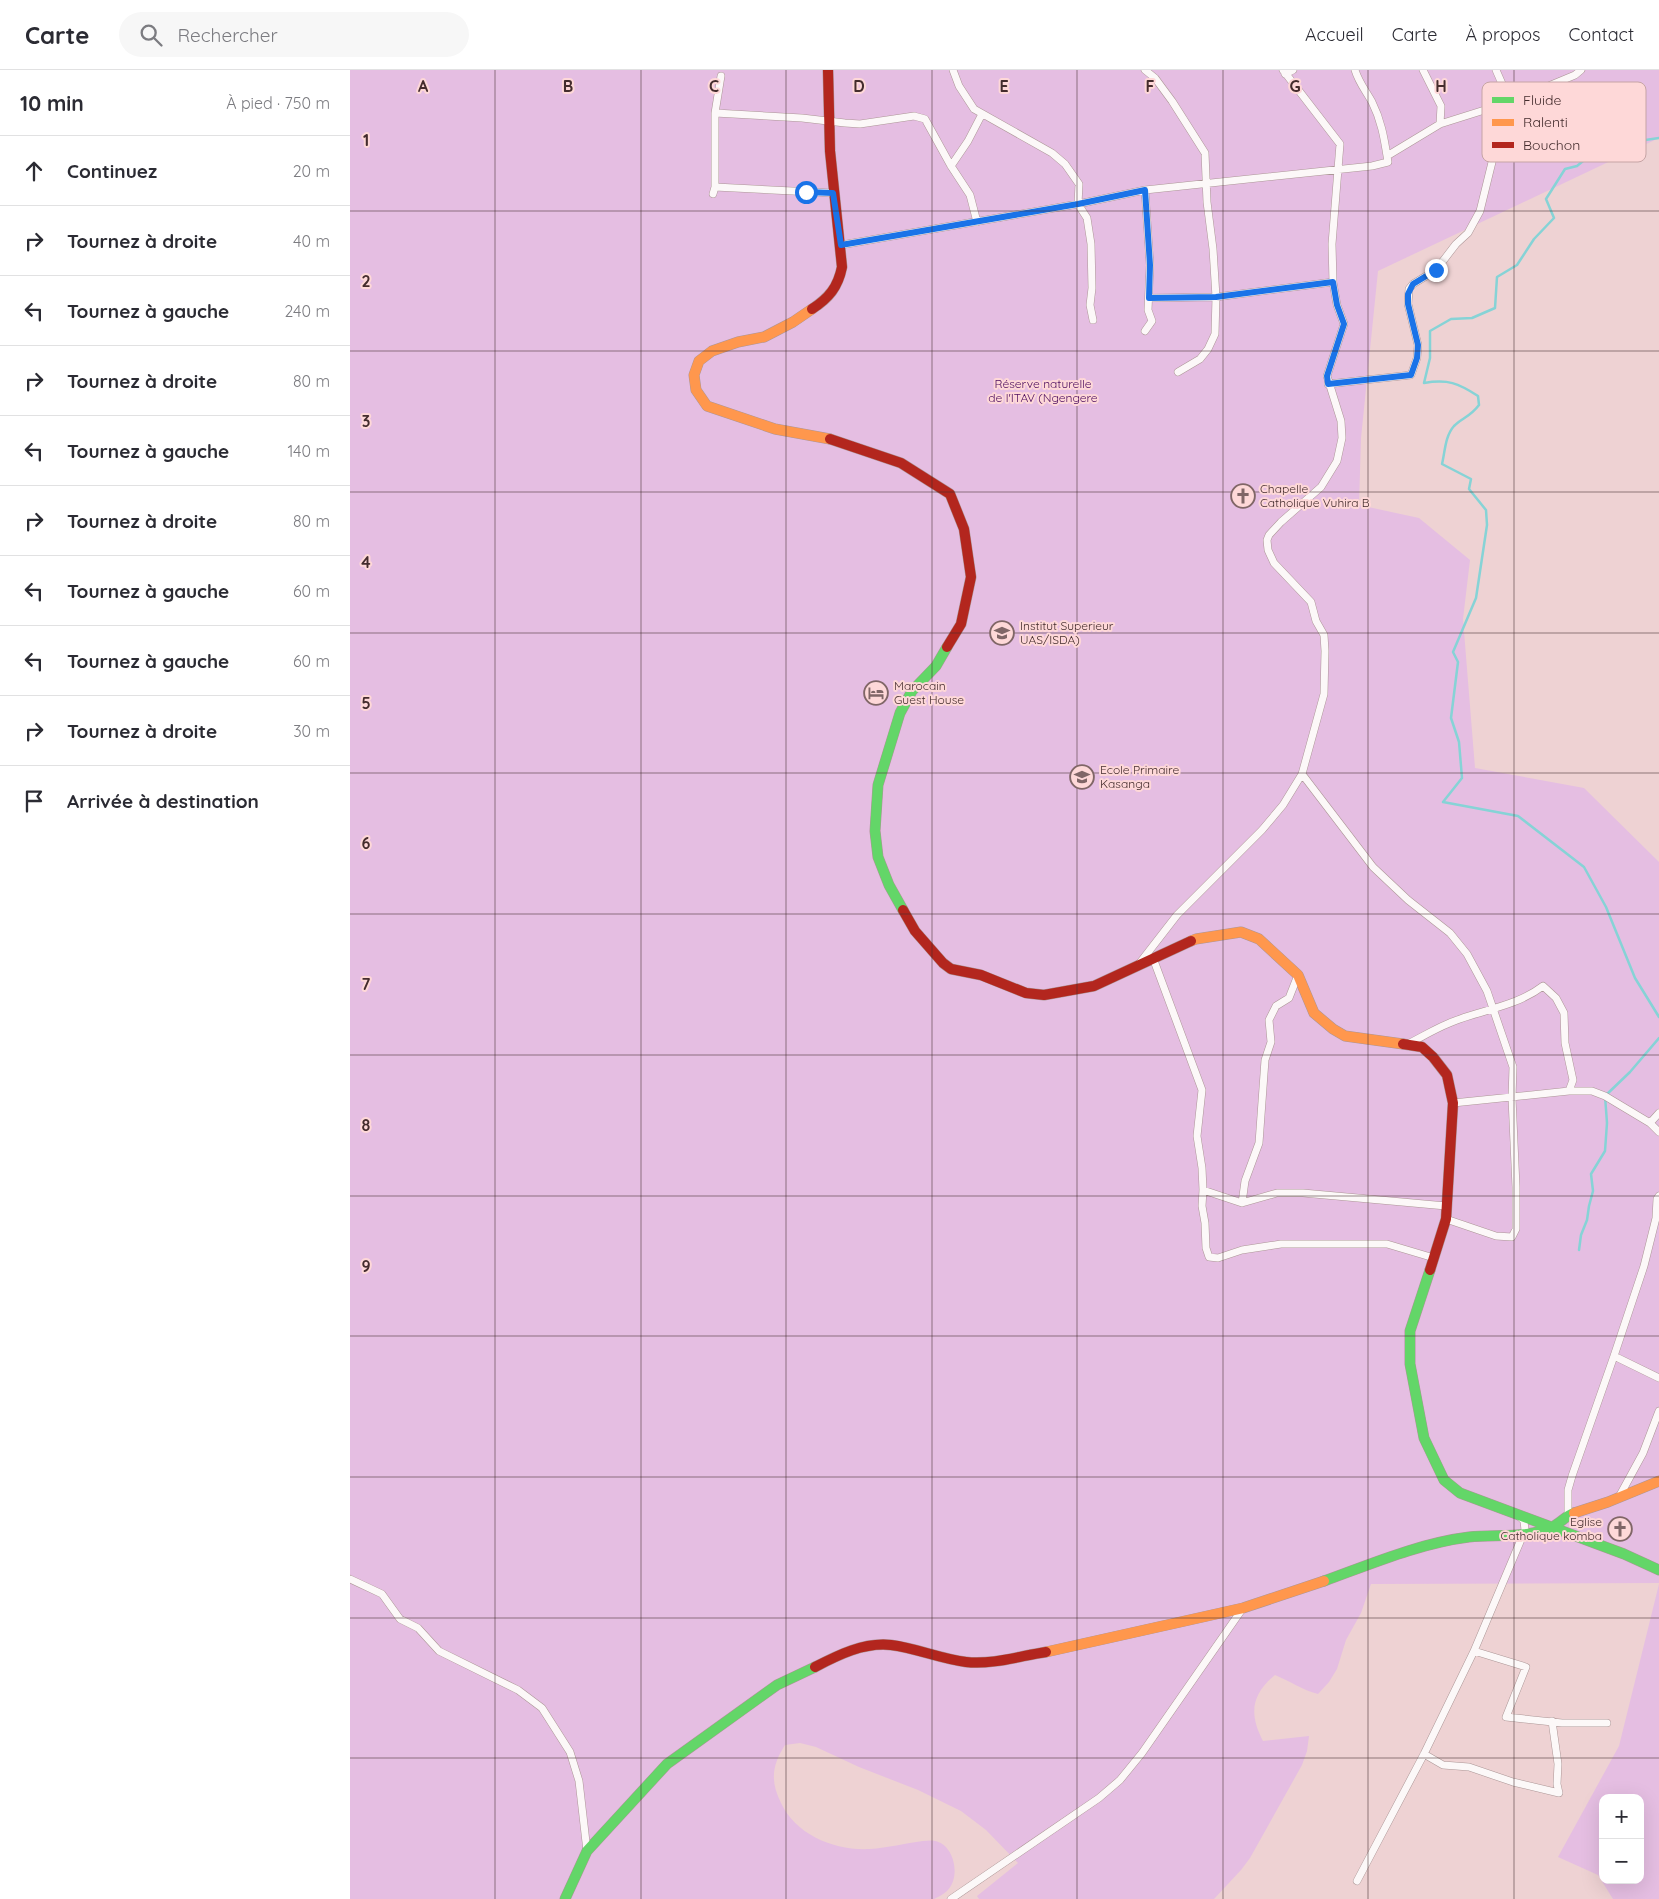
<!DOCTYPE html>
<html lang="fr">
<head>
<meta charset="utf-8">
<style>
	:root { --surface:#fff; --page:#f7f7f7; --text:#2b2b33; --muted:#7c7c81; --line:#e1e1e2 }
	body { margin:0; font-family:Quicksand,sans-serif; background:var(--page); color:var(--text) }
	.controls { position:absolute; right:15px; bottom:15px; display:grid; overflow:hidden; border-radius:10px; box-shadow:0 5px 20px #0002 }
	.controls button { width:45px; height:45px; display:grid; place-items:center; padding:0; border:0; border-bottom:1px solid var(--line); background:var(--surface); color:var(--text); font:25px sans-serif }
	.stop { position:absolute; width:15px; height:15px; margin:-11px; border:4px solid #1a73e8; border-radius:50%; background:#fff }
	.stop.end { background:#1a73e8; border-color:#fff; box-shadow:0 1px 5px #0008 }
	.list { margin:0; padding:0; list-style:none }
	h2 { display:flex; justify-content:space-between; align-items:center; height:65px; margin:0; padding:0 20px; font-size:21px }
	h2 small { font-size:16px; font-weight:400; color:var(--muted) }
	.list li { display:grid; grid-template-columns:32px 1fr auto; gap:15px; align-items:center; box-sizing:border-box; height:70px; padding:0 20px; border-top:1px solid var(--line) }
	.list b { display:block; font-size:19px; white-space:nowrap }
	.list em { font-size:16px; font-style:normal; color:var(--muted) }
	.icon { flex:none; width:28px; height:28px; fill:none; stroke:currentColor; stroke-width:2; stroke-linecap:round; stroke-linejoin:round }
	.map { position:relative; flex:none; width:1309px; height:1829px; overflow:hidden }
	header { display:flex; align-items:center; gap:30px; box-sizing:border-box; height:70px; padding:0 25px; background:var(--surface); border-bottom:1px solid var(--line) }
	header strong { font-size:24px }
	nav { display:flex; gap:28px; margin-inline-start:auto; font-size:18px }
	.search { width:350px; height:45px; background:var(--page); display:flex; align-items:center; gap:12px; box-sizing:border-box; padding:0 18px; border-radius:28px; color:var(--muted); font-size:19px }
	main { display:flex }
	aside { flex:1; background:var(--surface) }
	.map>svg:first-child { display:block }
	.green { fill:#e5bee2; fill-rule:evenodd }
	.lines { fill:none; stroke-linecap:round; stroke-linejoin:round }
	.stream { stroke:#86d3d6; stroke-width:2.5 }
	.street-casing { stroke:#ac9696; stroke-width:8 }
	.fast-casing { stroke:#ac9696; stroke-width:11 }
	.slow-casing { stroke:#ac9696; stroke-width:11 }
	.jam-casing { stroke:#ac9696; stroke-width:11 }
	.street { stroke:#fcf8f8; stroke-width:7 }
	.fast { stroke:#63d668; stroke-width:10 }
	.slow { stroke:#ff974d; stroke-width:10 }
	.jam { stroke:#b3261e; stroke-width:10 }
	.route { stroke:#1a73e8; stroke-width:6 }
	.grid { fill:none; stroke:#442c2d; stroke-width:1; stroke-opacity:0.55 }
	.labels { text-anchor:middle; stroke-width:4; stroke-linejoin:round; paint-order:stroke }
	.park-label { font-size:12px; fill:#4c0c5e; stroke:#fed8d8 }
	.poi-label { font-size:12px; fill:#442c2d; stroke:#fed8d8; text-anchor:start }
	.key { fill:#fed8d8; stroke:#c6a4a5; stroke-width:1 }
	.key-label { font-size:14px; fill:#442c2d }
	.grid-label { font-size:16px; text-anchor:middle; font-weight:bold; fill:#442c2d; stroke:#fed8d8; stroke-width:4; stroke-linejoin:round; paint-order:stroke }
</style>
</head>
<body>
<header>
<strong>Carte</strong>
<div class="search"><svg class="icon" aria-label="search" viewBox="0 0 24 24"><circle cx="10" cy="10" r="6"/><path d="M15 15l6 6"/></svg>Rechercher</div>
<nav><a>Accueil</a><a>Carte</a><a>À propos</a><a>Contact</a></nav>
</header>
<main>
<aside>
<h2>10 min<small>À pied · 750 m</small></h2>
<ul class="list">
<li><svg class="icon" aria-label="ahead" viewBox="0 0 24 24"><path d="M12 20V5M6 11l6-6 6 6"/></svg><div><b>Continuez</b></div><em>20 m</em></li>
<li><svg class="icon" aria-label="right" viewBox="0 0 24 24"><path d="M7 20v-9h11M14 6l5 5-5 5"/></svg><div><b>Tournez à droite</b></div><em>40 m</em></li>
<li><svg class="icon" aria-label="left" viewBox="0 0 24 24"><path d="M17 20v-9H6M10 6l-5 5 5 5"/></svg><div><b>Tournez à gauche</b></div><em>240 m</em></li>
<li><svg class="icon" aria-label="right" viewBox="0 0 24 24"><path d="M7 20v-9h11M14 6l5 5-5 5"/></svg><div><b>Tournez à droite</b></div><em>80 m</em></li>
<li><svg class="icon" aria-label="left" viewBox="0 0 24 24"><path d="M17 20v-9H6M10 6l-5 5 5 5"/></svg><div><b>Tournez à gauche</b></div><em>140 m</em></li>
<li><svg class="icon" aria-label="right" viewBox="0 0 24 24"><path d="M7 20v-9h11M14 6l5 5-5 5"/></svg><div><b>Tournez à droite</b></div><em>80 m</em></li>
<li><svg class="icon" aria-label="left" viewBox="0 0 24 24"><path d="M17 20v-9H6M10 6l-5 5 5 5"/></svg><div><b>Tournez à gauche</b></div><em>60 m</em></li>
<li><svg class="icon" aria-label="left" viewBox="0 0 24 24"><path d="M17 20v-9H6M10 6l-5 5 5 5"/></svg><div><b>Tournez à gauche</b></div><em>60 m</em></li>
<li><svg class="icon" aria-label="right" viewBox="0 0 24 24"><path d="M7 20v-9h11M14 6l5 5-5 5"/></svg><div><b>Tournez à droite</b></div><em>30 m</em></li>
<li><svg class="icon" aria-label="arrive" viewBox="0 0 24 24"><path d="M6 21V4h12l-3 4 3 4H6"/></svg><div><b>Arrivée à destination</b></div></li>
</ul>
</aside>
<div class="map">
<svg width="1309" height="1829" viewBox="0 0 1309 1829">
	<rect width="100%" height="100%" fill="#eed2d3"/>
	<path class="green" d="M 0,0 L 1309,0 L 1309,68 L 1028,201 L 1011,368 L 1009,435 L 1069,448 L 1120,490 L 1113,549 L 1125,698 L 1234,718 L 1309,792 L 1309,1513 L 1021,1514 L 1011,1543 L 996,1570 L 987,1599 L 979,1612 L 968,1624 C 952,1620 940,1611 925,1605 C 901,1625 899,1644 913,1671 L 959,1666 L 957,1681 L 952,1695 L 900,1788 L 891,1800 L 864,1829 L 629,1829 L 627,1826 L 668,1793 L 636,1760 L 611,1741 L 568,1720 L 509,1697 L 466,1677 L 450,1673 L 435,1675 C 422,1695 420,1711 431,1733 C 446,1765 485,1781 520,1779 C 538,1778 555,1773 573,1771 C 577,1771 581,1770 585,1771 C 605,1775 611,1808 597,1821 C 594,1824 588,1827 584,1829 L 0,1829 Z
		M 1309,1514 L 1309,1829 L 1263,1829 L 1248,1805 L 1208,1787 L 1269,1676 ZM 1253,1728 L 1290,1728 L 1290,1810 L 1253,1810 Z"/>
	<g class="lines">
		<path class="stream" d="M 1093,732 L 1112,708 L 1109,672 L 1101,648 L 1108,592 L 1103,582 L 1126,528 L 1137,455 L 1136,440 L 1119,419 L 1121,409 L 1092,394 C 1095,382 1095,366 1104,356 C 1112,348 1120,347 1129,335 L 1128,326 C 1108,313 1098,309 1074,313 L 1080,288 L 1080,261 L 1101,249 L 1122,248 L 1145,238 L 1147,207 L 1167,195 L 1184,169 L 1204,148 L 1196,129 L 1215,99 L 1227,96 L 1244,82 L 1268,74 L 1309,68
			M 1093,732 L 1168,746 L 1234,797 L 1256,837 L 1285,908 L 1309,947
			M 1229,1180 L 1231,1165 L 1237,1150 L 1239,1136 L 1243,1121 L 1241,1104 L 1255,1081 L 1257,1053 L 1255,1026 L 1280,1002 L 1309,968"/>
		<g class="street-casing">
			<path id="street" d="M 603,0 L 609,16 L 624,39 L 702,83 L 715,94 L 729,114 L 728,134 L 737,148 L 741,174 L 742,218 L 740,235 L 743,250
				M 795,0 L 805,8 L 822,31 L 855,83 L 857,132 L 863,179 L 866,227 L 865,264 L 858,279 L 850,289 L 828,302
				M 1005,0 C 1009,13 1016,21 1022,32 C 1031,50 1034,67 1037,86
				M 1073,0 L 1091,36 L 1090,54
				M 935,4 L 943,0
				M 365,43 L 452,48 L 495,53 L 510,54 L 564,46 L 575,49 L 601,96 L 620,125 L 627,152
				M 601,96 L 618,71 L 632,44
				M 365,117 L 483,123
				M 795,120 L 800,195 L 798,240 L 802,251 L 795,261
				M 363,124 L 365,117 L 365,43 L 371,6
				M 491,175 L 728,134 L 795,120 L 1022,96 L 1038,92 L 1037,86 L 1090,54 L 1160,32 L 1225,5 L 1231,0
				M 799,228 L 866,227 L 983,212
				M 978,314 L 1061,305 L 1067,288 L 1068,275 L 1058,234 L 1059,219 L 1063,214 L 1086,200 L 1106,174 L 1118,163 L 1130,141 L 1145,80 L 1150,67 L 1160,32 L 1146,0
				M 952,704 L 1023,797 L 1058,830 L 1100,863 L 1117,884 L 1137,921 L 1163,997 L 1162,1028 L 1166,1117 L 1166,1159 L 1162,1167 L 1146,1166 L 1096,1149
				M 803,888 L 852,1020 L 847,1066 L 852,1098 L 853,1120 L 852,1136 L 855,1153 L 856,1178 L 859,1187 L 868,1188 L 892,1180 L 931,1174 L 1037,1174 L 1084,1188
				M 789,894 L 827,845 L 912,760 L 933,735 L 952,704 L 974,624 L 975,581 L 974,565 L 966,551 L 961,532 L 924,493 L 918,480 L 917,470 L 919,465 L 931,452 L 971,417 L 987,391 L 992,368 L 991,351 L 977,306 L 994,254 L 987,235 L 983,212 L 982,174 L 990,74 L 933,0
				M 1056,975 C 1074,966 1091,955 1110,949 C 1138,939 1168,935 1193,916 L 1206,928 L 1214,943 L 1215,973 L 1223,1010 L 1219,1021
				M 1103,1033 L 1219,1021 L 1242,1021 L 1255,1026 L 1300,1053 L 1309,1062
				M 1300,1053 L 1309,1043
				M 853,1120 L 892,1133 L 927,1123 L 953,1123 L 1096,1136
				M 892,1133 L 895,1111 L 909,1073 L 915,990 L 921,972 L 919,950 L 926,936 L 939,928 L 948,905
				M 1264,1286 L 1309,1308
				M 1269,1427 L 1293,1383 L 1309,1341
				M 1218,1445 L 1218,1420 L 1222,1406 L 1264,1286 L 1294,1196 L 1306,1148 L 1307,1129 L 1309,1126
				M 0,1509 L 32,1524 L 50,1549 L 68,1558 L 89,1581 L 168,1620 L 192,1638 L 220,1682 L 229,1711 L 237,1781
				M 1124,1581 L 1176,1597 L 1156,1647 L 1212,1653 L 1257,1653
				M 1074,1684 L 1093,1695 L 1119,1697 L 1163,1712 L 1209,1723 L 1207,1714 L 1208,1694 L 1202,1651
				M 1007,1811 L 1074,1684 L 1124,1581 L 1175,1460 L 1174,1451 L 1169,1446
				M 601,1829 L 749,1728 L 770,1710 L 792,1683 L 893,1538"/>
		</g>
		<g class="fast-casing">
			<path id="fast" d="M 553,840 L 539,815 L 528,787 L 525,761 L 528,715 L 550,643 L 562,621 L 586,596 L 597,577
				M 1080,1200 L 1060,1261 L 1060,1294 L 1074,1368 L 1094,1410 L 1110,1423 L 1274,1484 L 1309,1500
				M 974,1511 C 1021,1494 1070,1473 1119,1467 C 1147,1464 1176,1469 1202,1457 C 1211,1453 1215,1446 1224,1443
				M 215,1829 L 237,1781 L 317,1694 L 427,1615 L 465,1597"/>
		</g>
		<g class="slow-casing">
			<path id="slow" d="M 462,239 L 443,252 L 414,267 L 388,272 L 362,281 L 349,291 L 344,305 L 346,320 L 357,336 L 425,359 L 480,369
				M 841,871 L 846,869 L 891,862 L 909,869 L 948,905 L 964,943 L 983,959 L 995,966 L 1053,974
				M 1224,1443 L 1258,1432 L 1309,1411
				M 696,1582 L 893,1538 L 974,1511"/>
		</g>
		<g class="jam-casing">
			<path id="jam" d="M 462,239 C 479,228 488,217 492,197 L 480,81 L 478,0
				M 480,369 L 551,393 L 600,424 L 614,459 L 621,507 L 611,554 L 597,577
				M 553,840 L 565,861 L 593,893 L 601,899 L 631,905 L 676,923 L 694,925 L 744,916 L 841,871
				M 1053,974 L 1072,977 L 1083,987 L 1097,1005 L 1103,1033 L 1096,1149 L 1080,1200
				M 465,1597 C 488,1585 514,1572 541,1575 C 566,1578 591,1589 616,1592 C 642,1595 670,1586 696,1582"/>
		</g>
		<use href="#street" class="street"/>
		<use href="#fast" class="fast"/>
		<use href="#slow" class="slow"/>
		<use href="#jam" class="jam"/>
	</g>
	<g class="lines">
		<path class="route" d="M 456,122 L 483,123 L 491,175 L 728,134 L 795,120 L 800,195 L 799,228 L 866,227 L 983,212 L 987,235 L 994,254 L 977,306 L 978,314 L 1061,305 L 1067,288 L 1068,275 L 1058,234 L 1058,224 L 1063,214 L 1086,200"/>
	</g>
	<path class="grid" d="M 145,0 L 145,1829M 291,0 L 291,1829M 436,0 L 436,1829M 582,0 L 582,1829M 727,0 L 727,1829M 873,0 L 873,1829M 1018,0 L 1018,1829M 1164,0 L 1164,1829M 0,141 L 1309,141M 0,281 L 1309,281M 0,422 L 1309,422M 0,563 L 1309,563M 0,703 L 1309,703M 0,844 L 1309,844M 0,985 L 1309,985M 0,1126 L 1309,1126M 0,1266 L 1309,1266M 0,1407 L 1309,1407M 0,1548 L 1309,1548M 0,1688 L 1309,1688"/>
	<defs>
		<g id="church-ring" transform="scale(1.25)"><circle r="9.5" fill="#fed8d8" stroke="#806667" stroke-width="1.5"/><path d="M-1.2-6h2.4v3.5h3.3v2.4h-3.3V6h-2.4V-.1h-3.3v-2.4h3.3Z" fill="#806667"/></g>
		<g id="university-ring" transform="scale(1.25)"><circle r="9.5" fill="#fed8d8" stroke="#806667" stroke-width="1.5"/><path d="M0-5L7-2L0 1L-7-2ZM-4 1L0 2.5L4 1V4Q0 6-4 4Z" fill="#806667"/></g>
		<g id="hotel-ring" transform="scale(1.25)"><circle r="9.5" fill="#fed8d8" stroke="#806667" stroke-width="1.5"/><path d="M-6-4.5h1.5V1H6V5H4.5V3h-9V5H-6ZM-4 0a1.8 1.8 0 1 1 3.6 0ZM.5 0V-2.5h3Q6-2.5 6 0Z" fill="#806667"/></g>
		<g id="school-ring" transform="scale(1.25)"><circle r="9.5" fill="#fed8d8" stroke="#806667" stroke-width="1.5"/><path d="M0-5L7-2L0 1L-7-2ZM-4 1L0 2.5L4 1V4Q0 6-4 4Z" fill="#806667"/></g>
	</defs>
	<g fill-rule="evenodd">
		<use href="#church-ring" x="893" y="426"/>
		<use href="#university-ring" x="652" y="563"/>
		<use href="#hotel-ring" x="526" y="623"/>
		<use href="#school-ring" x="732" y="707"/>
		<use href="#church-ring" x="1270" y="1459"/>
	</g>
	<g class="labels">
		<g class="park-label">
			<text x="693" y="318">Réserve naturelle<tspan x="693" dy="14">de l'ITAV (Ngengere</tspan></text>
		</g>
		<g class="poi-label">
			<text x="910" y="423">Chapelle<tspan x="910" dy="14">Catholique Vuhira B</tspan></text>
			<text x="670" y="560">Institut Superieur<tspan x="670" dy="14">UAS/ISDA)</tspan></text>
			<text x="544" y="620">Marocain<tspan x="544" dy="14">Guest House</tspan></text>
			<text x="750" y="704">Ecole Primaire<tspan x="750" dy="14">Kasanga</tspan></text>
			<text x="1252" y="1456" text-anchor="end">Eglise<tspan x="1252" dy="14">Catholique komba</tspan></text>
		</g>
	</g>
	<rect x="1132" y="12" width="164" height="80" rx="8" class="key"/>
	<rect x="1142" y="27" width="22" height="6" fill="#63d668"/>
	<rect x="1142" y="49" width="22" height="7" fill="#ff974d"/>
	<rect x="1142" y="72" width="22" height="6" fill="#b3261e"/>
	<g class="key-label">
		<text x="1173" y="35">Fluide</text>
		<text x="1173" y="57">Ralenti</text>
		<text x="1173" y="80">Bouchon</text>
	</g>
	<g class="grid-label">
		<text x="73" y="22">A</text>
		<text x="218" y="22">B</text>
		<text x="364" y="22">C</text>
		<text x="509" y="22">D</text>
		<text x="654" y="22">E</text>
		<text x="800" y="22">F</text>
		<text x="945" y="22">G</text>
		<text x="1091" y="22">H</text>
		<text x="16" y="76">1</text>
		<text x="16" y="217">2</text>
		<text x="16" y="357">3</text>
		<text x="16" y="498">4</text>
		<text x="16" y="639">5</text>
		<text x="16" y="779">6</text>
		<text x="16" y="920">7</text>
		<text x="16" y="1061">8</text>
		<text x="16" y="1202">9</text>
	</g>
</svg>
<div class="controls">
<button>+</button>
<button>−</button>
</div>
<div class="stop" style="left:456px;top:122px"></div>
<div class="stop end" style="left:1086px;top:200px"></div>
</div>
</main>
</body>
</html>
